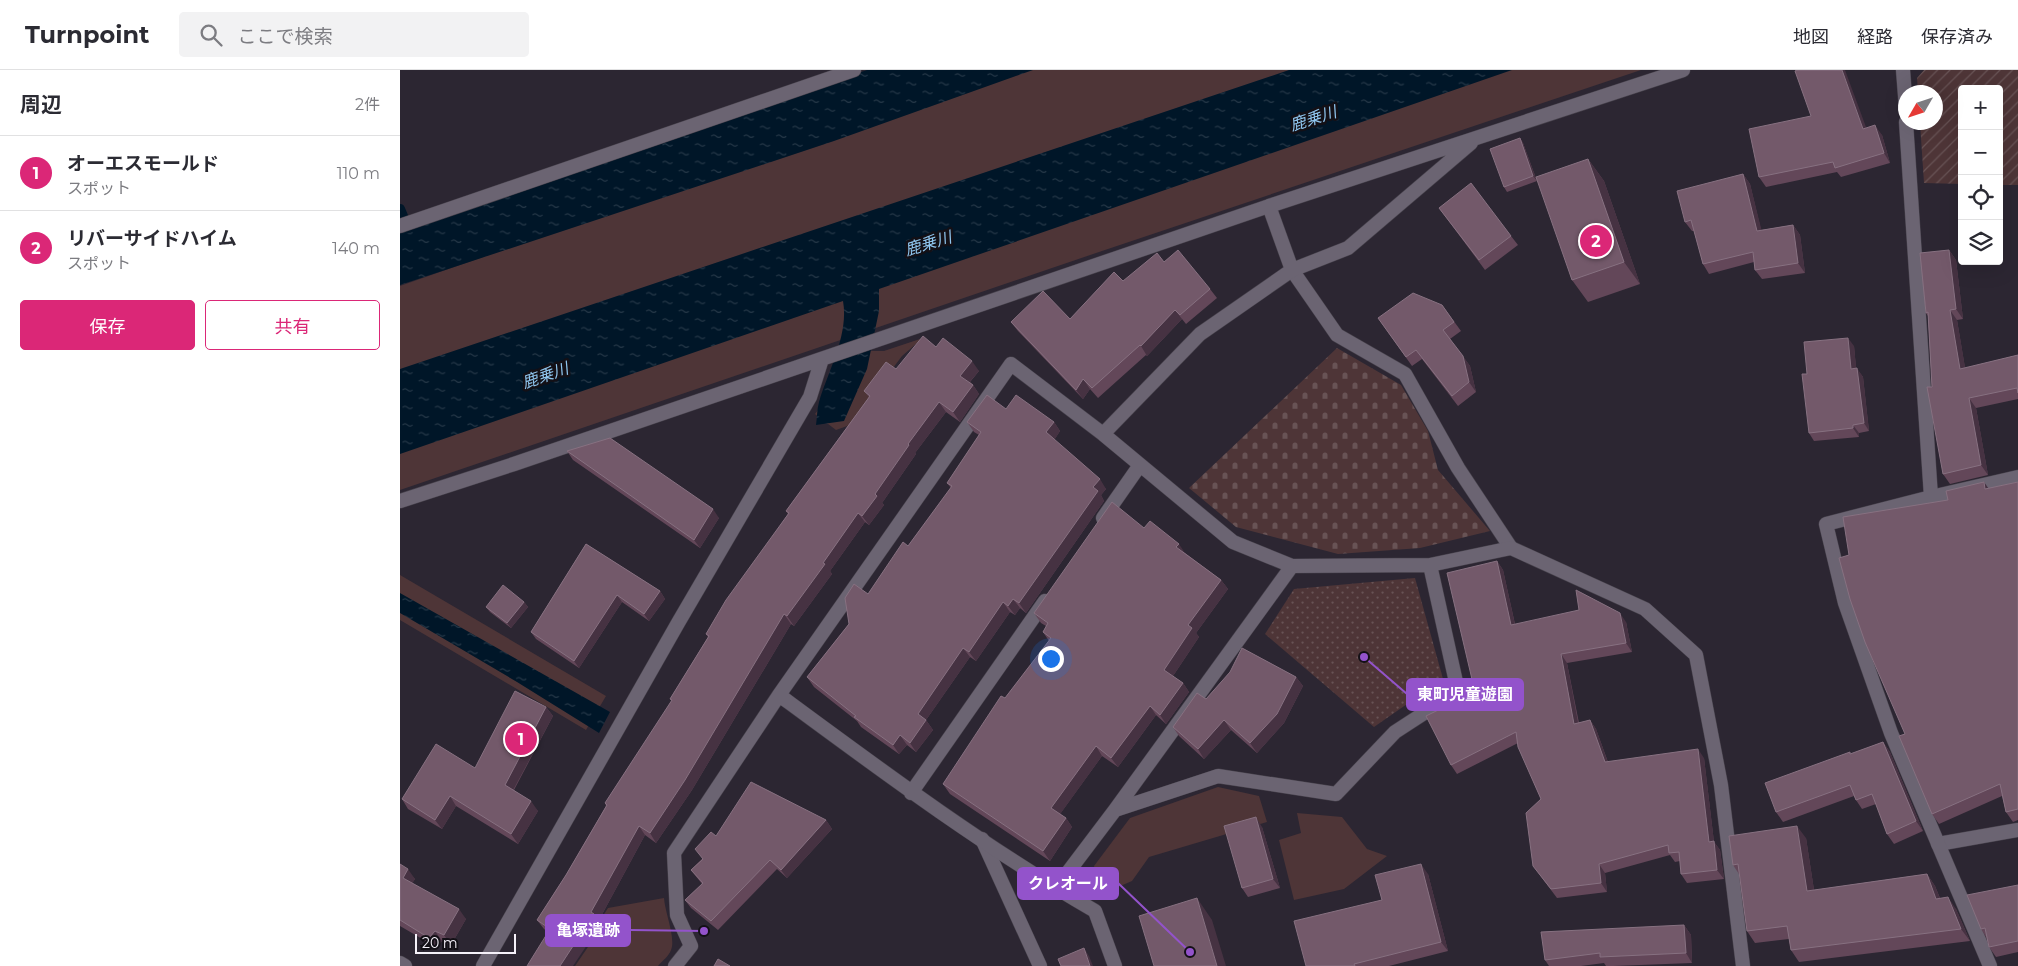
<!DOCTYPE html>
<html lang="ja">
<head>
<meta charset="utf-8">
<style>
	:root { --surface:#fff; --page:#f2f2f3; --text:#2b2b33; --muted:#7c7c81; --line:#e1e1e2; --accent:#db2777 }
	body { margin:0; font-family:Montserrat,"Noto Sans JP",sans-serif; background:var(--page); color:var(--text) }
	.controls { position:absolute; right:15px; top:15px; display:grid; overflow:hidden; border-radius:5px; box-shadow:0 5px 20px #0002 }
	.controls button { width:45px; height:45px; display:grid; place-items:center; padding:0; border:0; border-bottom:1px solid var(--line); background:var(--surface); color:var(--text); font:25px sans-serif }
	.compass { position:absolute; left:1498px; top:15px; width:45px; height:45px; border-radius:50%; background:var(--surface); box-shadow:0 5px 20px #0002; rotate:231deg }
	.scale { position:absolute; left:15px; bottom:12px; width:101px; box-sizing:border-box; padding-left:5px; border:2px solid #f5f1f9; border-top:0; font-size:14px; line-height:18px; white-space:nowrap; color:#f5f1f9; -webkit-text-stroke:4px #131016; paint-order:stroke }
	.you { position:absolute; left:650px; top:588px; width:18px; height:18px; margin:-12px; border:4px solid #fff; border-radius:50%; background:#1a73e8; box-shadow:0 0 0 8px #1a73e833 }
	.badge { display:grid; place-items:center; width:32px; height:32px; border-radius:50%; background:var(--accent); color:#fff; font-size:16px; font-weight:700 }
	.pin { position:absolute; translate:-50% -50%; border:2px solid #fff; box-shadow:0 1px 5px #0006 }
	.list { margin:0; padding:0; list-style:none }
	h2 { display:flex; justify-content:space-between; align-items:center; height:65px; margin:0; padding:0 20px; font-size:21px }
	h2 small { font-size:16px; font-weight:400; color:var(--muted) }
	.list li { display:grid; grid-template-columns:32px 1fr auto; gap:15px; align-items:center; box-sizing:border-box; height:75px; padding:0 20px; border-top:1px solid var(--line) }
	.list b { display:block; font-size:19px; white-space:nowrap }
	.list p { margin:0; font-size:16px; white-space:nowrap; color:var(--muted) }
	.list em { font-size:16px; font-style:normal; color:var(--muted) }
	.actions { display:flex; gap:10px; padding:15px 20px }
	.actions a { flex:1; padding:11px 0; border:1px solid var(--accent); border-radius:5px; text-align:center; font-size:18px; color:var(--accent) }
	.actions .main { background:var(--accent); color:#fff }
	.icon { flex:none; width:28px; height:28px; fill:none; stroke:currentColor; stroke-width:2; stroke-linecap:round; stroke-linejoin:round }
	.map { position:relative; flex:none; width:1618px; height:896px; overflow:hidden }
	header { display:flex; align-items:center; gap:30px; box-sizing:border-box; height:70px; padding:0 25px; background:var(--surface); border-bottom:1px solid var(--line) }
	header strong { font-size:24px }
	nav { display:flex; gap:28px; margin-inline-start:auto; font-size:18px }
	.search { width:350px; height:45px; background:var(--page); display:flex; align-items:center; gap:12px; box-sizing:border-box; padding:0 18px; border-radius:5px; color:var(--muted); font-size:19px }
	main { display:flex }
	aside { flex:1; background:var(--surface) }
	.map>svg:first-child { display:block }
	.grass { fill:#4e3537 }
	.cemetery { fill:url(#cemetery-stones) }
	.park { fill:url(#park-dots) }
	.garden { fill:url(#garden-furrows) }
	.water { fill:url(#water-ripples) }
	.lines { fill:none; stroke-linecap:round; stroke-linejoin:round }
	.stream { stroke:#001628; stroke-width:10 }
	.service-casing { stroke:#46414b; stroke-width:15 }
	.minor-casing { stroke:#46414b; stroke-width:15 }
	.service { stroke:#6b6472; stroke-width:14 }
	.minor { stroke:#6b6472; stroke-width:14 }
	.wall { fill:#634759 }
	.shaded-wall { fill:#463242 }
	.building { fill:#73596a; stroke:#877181 }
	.labels { text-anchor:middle; stroke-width:5; stroke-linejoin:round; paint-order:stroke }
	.water-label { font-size:16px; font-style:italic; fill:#8fc5ee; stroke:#131016 }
	.leader { fill:none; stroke:#9353cb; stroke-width:2 }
	.callout-dot { fill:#9353cb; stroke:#131016; stroke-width:2 }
	.callout { fill:#9353cb; stroke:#9353cb; stroke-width:2 }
	.callout-label { font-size:16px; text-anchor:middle; font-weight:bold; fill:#fff }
</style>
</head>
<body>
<header>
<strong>Turnpoint</strong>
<div class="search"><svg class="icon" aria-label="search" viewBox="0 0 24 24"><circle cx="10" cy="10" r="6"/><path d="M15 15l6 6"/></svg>ここで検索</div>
<nav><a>地図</a><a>経路</a><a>保存済み</a></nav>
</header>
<main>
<aside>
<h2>周辺<small>2件</small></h2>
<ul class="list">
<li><span class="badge">1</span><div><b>オーエスモールド</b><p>スポット</p></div><em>110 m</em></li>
<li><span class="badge">2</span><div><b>リバーサイドハイム</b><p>スポット</p></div><em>140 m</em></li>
</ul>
<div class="actions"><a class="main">保存</a><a>共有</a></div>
</aside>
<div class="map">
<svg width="1618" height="896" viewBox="0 0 1618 896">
	<defs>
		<pattern id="cemetery-stones" width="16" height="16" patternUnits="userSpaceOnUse" patternTransform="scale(1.25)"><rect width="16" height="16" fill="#4e3537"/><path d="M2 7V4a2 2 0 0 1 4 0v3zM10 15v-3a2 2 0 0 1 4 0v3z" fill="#685355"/></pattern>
		<pattern id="park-dots" width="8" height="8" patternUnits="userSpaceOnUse" patternTransform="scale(1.25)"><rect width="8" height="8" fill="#4e3537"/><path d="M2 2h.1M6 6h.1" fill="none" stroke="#685355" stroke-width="1.8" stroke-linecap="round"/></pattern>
		<pattern id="garden-furrows" width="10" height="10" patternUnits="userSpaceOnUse" patternTransform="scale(1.25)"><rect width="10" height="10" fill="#4e3537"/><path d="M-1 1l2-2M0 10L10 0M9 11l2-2" fill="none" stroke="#685355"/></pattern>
		<pattern id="water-ripples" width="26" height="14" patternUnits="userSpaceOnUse" patternTransform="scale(1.25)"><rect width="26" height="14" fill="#001628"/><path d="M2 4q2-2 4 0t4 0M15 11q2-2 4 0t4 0" fill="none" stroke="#263848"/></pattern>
	</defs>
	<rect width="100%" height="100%" fill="#2c2632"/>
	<path class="grass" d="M 588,0 L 1241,0 L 699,182 L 0,420 L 0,216 L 325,102 Z
		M 523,268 L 502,286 L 450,355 L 436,360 L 415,344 L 465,281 L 484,281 Z
		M 0,505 L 206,626 L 186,660 L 0,550 Z
		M 818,717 L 859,726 L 867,752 L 749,787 L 732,811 L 704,823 L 694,796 L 730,748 Z
		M 897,743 L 942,747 L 967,779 L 987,786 L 944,819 L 894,830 L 879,770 L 901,763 Z
		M 264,828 C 265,843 276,868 271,880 C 269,886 262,891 258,896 L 175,896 L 205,852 L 201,849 L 208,838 Z"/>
	<path class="cemetery" d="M 937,278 L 1001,315 L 1028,361 L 1038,400 L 1090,461 L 1020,478 L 938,484 L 836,457 L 789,418 Z"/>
	<path class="park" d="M 1015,508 L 1043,609 L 974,657 L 865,564 L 894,519 Z"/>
	<path class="garden" d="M 1524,0 L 1618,0 L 1618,115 L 1599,115 L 1599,19 L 1562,19 L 1562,114 L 1524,113 L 1520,53 L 1536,52 L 1536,22 L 1518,22 L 1517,8 Z"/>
	<path class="water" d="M 467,0 L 633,0 L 434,71 L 0,215 L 0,163 Z
		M 889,0 L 1112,0 L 479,219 L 479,241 L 467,299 L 444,351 L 416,355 C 417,348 417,339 419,332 C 428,301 449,265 443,231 L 0,384 L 0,299 Z
		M 0,523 L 210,642 L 199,663 L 117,612 L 0,543 Z"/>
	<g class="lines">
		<path class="stream" d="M 0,139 L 8,158"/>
		<g class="service-casing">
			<path id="service" d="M 892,200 L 937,265 L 1005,304 L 1058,398 L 1111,478
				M 582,769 L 640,896
				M 1538,774 L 1618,760"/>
		</g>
		<g class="minor-casing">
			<path id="minor" d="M 1503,0 L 1506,39
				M 1506,52 L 1531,427
				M 869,136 L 1283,0
				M 0,156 L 454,0
				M 892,200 L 948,178 L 1071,73
				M 0,431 L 114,394 L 869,136 L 892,200 L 800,264 L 703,364
				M 703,448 L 740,395
				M 1030,495 L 1111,478 L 1245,539 L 1296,585 L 1321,715 L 1343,896
				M 379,625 C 482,701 584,777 695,841 L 715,896
				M 511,723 L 645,531
				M 656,818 L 715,740 L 892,496
				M 0,893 L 5,896
				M 83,896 L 278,553 L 410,327 L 422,289
				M 275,896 L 291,876 L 277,845 L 274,783 L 379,625 L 611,294 L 703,364 L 833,472 L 892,496 L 1030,495 L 1058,621 L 995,662 L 936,724 L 818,706 L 715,740
				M 1590,896 L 1491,663 L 1445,533 L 1426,454 L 1531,427 L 1618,407"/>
		</g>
		<use href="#service" class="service"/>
		<use href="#minor" class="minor"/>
	</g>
	<path class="wall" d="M 1466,58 L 1482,65 L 1490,93 L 1441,107 L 1437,102 L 1366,117 L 1359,107 Z
		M 1120,68 L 1123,73 L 1137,111 L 1107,122 L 1104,117 Z
		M 1188,89 L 1204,111 L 1240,214 L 1188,232 L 1172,210 Z
		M 1343,104 L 1350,114 L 1361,160 L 1393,155 L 1400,165 L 1405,203 L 1362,209 L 1355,200 L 1354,192 L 1309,204 L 1303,194 L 1294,161 L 1292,161 L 1285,152 Z
		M 1039,138 L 1111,166 L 1118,175 L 1085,200 Z
		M 1549,180 L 1556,190 L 1563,249 L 1557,250 L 1565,298 L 1618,285 L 1618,329 L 1576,338 L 1588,405 L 1550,414 L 1543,404 L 1532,317 L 1528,246 L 1526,243 Z
		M 764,192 L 810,219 L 817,228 L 786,254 L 782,249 L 747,286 L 746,285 L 698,328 L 690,319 L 683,329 L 618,261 L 611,252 L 670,249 Z
		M 1042,235 L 1061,261 L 1050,269 L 1070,296 L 1076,322 L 1058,336 L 1022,289 L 1012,296 L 978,248 Z
		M 1454,276 L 1456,298 L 1463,307 L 1469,361 L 1459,363 L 1459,367 L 1414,371 L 1409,363 L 1407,304 Z
		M 536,277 L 579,301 L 570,312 L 573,315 L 579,324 L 560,352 L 546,342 L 515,383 L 516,384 L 482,433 L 484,435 L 469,455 L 465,452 L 430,501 L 432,504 L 394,556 L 391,554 L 292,720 L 256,773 L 245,765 L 199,850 L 201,854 L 148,862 L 144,859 L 137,850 L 166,805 L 206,736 L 205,733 L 272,631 L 270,629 L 308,567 L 306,564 L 388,444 L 386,441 L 469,327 L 464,321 L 496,299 Z
		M 606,339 L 654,352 L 660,361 L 654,370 L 706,419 L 701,425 L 704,431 L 626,543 L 620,538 L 615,545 L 610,542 L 576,591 L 570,587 L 526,650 L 533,660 L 516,682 L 507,675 L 499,684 L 461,657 L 457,651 L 414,617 L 407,607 L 449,554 L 468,524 L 508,476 L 551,418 L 547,413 L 579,365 L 574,362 L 567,352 Z
		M 167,381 L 319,448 L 300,478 L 173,390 Z
		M 1584,412 L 1588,419 L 1618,412 L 1618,750 L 1613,752 L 1606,742 L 1602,726 L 1539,754 L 1532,744 L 1505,664 L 1449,485 L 1548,430 Z
		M 744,458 L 785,483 L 821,510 L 828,519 L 796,563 L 799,567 L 773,606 L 783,613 L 789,622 L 766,654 L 756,645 L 718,697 L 702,686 L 660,744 L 666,748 L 672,757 L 650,791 L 550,724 L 543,714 L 605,628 L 649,571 L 643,562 L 646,556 L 641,553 L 634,543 Z
		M 186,474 L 260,521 L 265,529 L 249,551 L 222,532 L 179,598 L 136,569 L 131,562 Z
		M 1097,491 L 1103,500 L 1115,554 L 1226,552 L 1232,582 L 1167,593 L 1179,653 L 1190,650 L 1196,659 L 1208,692 L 1304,688 L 1314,772 L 1320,780 L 1324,809 L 1287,813 L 1281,804 L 1280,791 L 1275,792 L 1270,785 L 1205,803 L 1207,822 L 1157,828 L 1133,796 L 1141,729 L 1118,673 L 1057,704 L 1051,695 L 1075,622 Z
		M 124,532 L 128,537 L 111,558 L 90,542 L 86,537 Z
		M 896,607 L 903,616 L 884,653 L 857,683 L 831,660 L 804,689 L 779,666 L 773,657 L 806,629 Z
		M 146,637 L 153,646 L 114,720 L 138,741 L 118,774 L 56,736 L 42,759 L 8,739 L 2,729 L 75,698 Z
		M 1483,672 L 1490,682 L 1523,761 L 1494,774 L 1487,764 L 1476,734 L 1462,739 L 1456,730 L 1454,726 L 1383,752 L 1376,742 L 1451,684 Z
		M 426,750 L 432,759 L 387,808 L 377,799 L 318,860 L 291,838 L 285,830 L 302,814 L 291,800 L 302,789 L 316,766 Z
		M 862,757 L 880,818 L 848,827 L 842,818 Z
		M 1406,768 L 1414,820 L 1527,804 L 1535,816 L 1540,828 L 1556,839 L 1570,871 L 1399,892 L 1391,880 L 1389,869 L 1355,873 L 1347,861 L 1339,804 L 1333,795 Z
		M 0,794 L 15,809 L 12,813 L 66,849 L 51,875 L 42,871 L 36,877 L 0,856 Z
		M 1028,804 L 1048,881 L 989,896 L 906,896 L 982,830 Z
		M 1618,815 L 1618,882 L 1596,887 L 1589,877 L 1586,867 L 1581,859 Z
		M 1284,855 L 1291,865 L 1292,893 L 1214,896 L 1206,896 L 1204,893 L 1181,896 L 1149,896 L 1145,890 Z"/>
	<path class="shaded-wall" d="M 1442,0 L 1445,0 L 1470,68 L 1463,59 Z
		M 1475,55 L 1482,65 L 1490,93 L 1484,83 Z
		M 1120,68 L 1123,73 L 1137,111 L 1133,106 Z
		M 1188,89 L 1204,111 L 1240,214 L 1224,192 Z
		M 1343,104 L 1350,114 L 1364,170 L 1357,161 Z
		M 1393,155 L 1400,165 L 1405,203 L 1398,193 Z
		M 1549,180 L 1556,190 L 1563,249 L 1556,239 Z
		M 775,240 L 782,249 L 747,286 L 741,276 Z
		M 1550,240 L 1557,250 L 1567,309 L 1560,299 Z
		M 1448,268 L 1454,276 L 1457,307 L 1451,299 Z
		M 1063,286 L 1070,296 L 1076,322 L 1069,312 Z
		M 572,291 L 579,301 L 567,315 L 560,306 Z
		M 1457,298 L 1463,307 L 1469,361 L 1464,353 Z
		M 683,309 L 690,319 L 683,329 L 676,320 Z
		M 573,315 L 579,324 L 560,352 L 553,342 Z
		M 1569,328 L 1576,338 L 1588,405 L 1581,395 Z
		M 539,332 L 546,342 L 515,383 L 516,384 L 482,433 L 484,435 L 469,455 L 462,446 L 475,424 L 508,374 Z
		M 654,352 L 660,361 L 653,372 L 646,362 Z
		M 1453,355 L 1459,363 L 1459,367 L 1453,358 Z
		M 700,409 L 706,419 L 701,425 L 704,431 L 626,543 L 619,533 L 693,417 Z
		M 1584,412 L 1591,422 L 1585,419 Z
		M 313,439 L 319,448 L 300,478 L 294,470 Z
		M 458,443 L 465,452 L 430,501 L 432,504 L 394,556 L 387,546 L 423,493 Z
		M 779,474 L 785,483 L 776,477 Z
		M 1097,491 L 1103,500 L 1117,564 L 1111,555 Z
		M 821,510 L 828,519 L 796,563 L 799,567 L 771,609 L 764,600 L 788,555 Z
		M 260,521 L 265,529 L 249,551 L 244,544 Z
		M 217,525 L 222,532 L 179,598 L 174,591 Z
		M 613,529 L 620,538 L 615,545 L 608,536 Z
		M 124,532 L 128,537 L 111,558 L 107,553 Z
		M 603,532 L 610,542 L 576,591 L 569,582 Z
		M 1220,543 L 1226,552 L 1232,582 L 1226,573 Z
		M 384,544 L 391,554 L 292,720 L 256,773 L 250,763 Z
		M 563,578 L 570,587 L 526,650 L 533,660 L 516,682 L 510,673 L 518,644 Z
		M 1161,584 L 1167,593 L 1180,663 L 1174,654 Z
		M 896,607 L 903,616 L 884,653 L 857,683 L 850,673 Z
		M 783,613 L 789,622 L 766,654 L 760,645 Z
		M 750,636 L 756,645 L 718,697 L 711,688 Z
		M 146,637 L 153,646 L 111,724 L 105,715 Z
		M 824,650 L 831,660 L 804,689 L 798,679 Z
		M 1190,650 L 1196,659 L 1211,701 L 1205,692 Z
		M 500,665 L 507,675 L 499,684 L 493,675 Z
		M 1483,672 L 1490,682 L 1523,761 L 1516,751 Z
		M 696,676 L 702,686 L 658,747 L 651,738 Z
		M 1298,679 L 1304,688 L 1314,772 L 1320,780 L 1324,809 L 1317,800 L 1309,772 Z
		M 50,726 L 56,736 L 42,759 L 35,750 Z
		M 131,731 L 138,741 L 118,774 L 111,764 Z
		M 856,747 L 862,757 L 880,818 L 873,809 Z
		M 666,748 L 672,757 L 650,791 L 643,781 Z
		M 426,750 L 432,759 L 387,808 L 381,800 Z
		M 239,756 L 245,765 L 199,850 L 201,854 L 173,896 L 160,896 Z
		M 1397,756 L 1406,768 L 1416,833 L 1407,821 Z
		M 1021,794 L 1028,804 L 1048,881 L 1041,872 Z
		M 1199,794 L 1205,803 L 1207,822 L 1201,813 Z
		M 8,799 L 15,809 L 10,817 L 3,808 Z
		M 1527,804 L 1535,816 L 1545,841 L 1536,829 Z
		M 1548,827 L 1556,839 L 1570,871 L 1561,859 Z
		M 797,828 L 812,850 L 826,896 L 817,896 Z
		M 59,839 L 66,849 L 51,875 L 44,865 Z
		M 1284,855 L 1291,865 L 1292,893 L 1286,883 Z
		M 35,861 L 42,871 L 36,877 L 29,868 Z
		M 684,878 L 689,886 L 693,896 L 690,896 Z"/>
	<path class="building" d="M 1397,0 L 1442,0 L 1463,59 L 1475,55 L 1484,83 L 1435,98 L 1433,92 L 1359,107 L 1349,59 L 1411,46 L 1395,1 Z
		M 1120,68 L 1133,106 L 1104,117 L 1090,79 Z
		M 1188,89 L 1224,192 L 1172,210 L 1136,107 Z
		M 1343,104 L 1357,161 L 1393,155 L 1398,193 L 1355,200 L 1353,182 L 1303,194 L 1291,150 L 1285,152 L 1277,121 Z
		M 1071,113 L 1111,166 L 1079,190 L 1039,138 Z
		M 778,180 L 810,219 L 780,245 L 775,240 L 741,276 L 740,275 L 692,318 L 683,309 L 676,320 L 611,252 L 643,221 L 670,249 L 714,202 L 723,211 L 757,183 L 764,192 Z
		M 1549,180 L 1556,239 L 1550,240 L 1560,299 L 1618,285 L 1618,323 L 1617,318 L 1569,328 L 1581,395 L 1543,404 L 1527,317 L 1532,317 L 1528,242 L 1526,243 L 1520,183 Z
		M 1013,223 L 1042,235 L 1054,252 L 1043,260 L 1063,286 L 1069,312 L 1052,326 L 1016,280 L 1006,287 L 978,248 Z
		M 523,266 L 536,277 L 543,268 L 572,291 L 560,306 L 573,315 L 553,342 L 539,332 L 508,374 L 509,375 L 475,424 L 477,426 L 462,446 L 458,443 L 423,493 L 425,494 L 387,546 L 384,544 L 285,710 L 250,763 L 239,756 L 191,842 L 194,844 L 160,896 L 127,896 L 150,859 L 137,850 L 166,805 L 207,735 L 205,733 L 272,630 L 270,629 L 309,566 L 306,564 L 326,530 L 389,443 L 386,441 L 470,326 L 464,321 L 486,292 L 496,299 Z
		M 1448,268 L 1451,299 L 1457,298 L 1464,353 L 1453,355 L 1453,358 L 1409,363 L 1402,304 L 1407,304 L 1404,272 Z
		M 587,325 L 606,339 L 616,325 L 654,352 L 646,362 L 700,409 L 693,417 L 698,421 L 619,533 L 613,529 L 608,536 L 603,532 L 569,582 L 563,578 L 518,644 L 526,650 L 510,673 L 500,665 L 493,675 L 454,647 L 456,646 L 407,607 L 449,554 L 445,528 L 454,514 L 468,524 L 503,472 L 508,476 L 552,416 L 547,413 L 581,362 L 567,352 Z
		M 210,368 L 313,439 L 294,470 L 167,381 Z
		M 1584,412 L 1585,419 L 1618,412 L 1618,739 L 1606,742 L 1600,714 L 1532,744 L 1499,666 L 1505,664 L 1465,572 L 1450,529 L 1439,488 L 1449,485 L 1443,447 L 1548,430 L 1546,421 Z
		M 712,432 L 744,458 L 750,451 L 779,474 L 776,477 L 821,510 L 788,555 L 792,558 L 764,600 L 783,613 L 760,645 L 750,636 L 711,688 L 696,676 L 651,738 L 666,748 L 643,781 L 543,714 L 601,626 L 605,628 L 651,568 L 643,562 L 648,553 L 634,543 Z
		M 186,474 L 260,521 L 244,544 L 217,525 L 174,591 L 131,562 Z
		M 1097,491 L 1111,555 L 1179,540 L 1176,520 L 1220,543 L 1226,573 L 1161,584 L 1174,654 L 1190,650 L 1205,692 L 1298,679 L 1309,772 L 1314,771 L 1317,800 L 1281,804 L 1279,782 L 1269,783 L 1268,775 L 1199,794 L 1201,813 L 1151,819 L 1133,796 L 1126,743 L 1141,729 L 1118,677 L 1116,662 L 1051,695 L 1026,646 L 1075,622 L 1047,503 Z
		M 103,515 L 124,532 L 107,553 L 86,537 Z
		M 842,578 L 896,607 L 877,644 L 850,673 L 824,650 L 798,679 L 773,657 L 797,623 L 806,629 L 830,602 Z
		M 115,621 L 146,637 L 105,715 L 131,731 L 111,764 L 50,726 L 35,750 L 2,729 L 36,674 L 75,698 Z
		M 1483,672 L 1516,751 L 1487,764 L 1472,724 L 1456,730 L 1450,715 L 1376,742 L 1365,713 L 1450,682 L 1450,684 Z
		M 351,712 L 426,750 L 381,800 L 370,790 L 311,851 L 285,830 L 303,813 L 291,800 L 303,789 L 295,779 L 311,762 L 316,766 Z
		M 856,747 L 873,809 L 842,818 L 824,756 Z
		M 1397,756 L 1407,821 L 1527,804 L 1536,829 L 1548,827 L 1561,859 L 1391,880 L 1387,856 L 1347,861 L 1338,794 L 1333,795 L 1329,766 Z
		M 0,794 L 8,799 L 3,808 L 59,839 L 44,865 L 35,861 L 29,868 L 0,850 Z
		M 1021,794 L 1041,872 L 954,894 L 955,896 L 906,896 L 894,851 L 982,830 L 975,805 Z
		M 1618,815 L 1618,871 L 1589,877 L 1585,858 L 1581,859 L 1567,825 Z
		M 797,828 L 817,896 L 754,896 L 739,846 Z
		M 1284,855 L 1286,883 L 1200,887 L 1200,883 L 1145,890 L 1141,862 Z
		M 684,878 L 690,896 L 661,896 L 658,889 Z
		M 318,889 L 330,896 L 314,896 Z"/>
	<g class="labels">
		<g class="water-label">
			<text transform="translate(913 48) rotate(-18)" y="6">鹿乗川</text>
			<text transform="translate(528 173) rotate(-17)" y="6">鹿乗川</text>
			<text transform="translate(145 305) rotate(-19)" y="6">鹿乗川</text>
		</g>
	</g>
	<path class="leader" d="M964 587L1007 624M790 882L718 813M304 861L230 860"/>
	<g class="callout-dot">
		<circle cx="964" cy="587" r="5"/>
		<circle cx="790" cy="882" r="5"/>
		<circle cx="304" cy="861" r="5"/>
	</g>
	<g class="callout">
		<rect x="1007" y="609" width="116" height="31" rx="5"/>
		<rect x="618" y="798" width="100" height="31" rx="5"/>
		<rect x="146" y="845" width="84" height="31" rx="5"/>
	</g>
	<g class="callout-label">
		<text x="1065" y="630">東町児童遊園</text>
		<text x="668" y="819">クレオール</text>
		<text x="188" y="866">亀塚遺跡</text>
	</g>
</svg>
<div class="controls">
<button>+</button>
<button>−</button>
<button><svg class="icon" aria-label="locate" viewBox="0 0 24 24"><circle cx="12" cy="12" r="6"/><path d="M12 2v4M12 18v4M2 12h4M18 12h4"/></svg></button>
<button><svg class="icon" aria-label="layers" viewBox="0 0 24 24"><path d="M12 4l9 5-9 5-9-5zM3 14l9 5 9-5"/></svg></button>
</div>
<svg class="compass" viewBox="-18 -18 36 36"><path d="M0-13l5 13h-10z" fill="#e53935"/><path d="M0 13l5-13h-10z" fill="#7c7c81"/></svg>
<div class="scale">20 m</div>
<div class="you"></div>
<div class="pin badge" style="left:121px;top:669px">1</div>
<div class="pin badge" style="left:1196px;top:171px">2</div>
</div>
</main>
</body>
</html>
